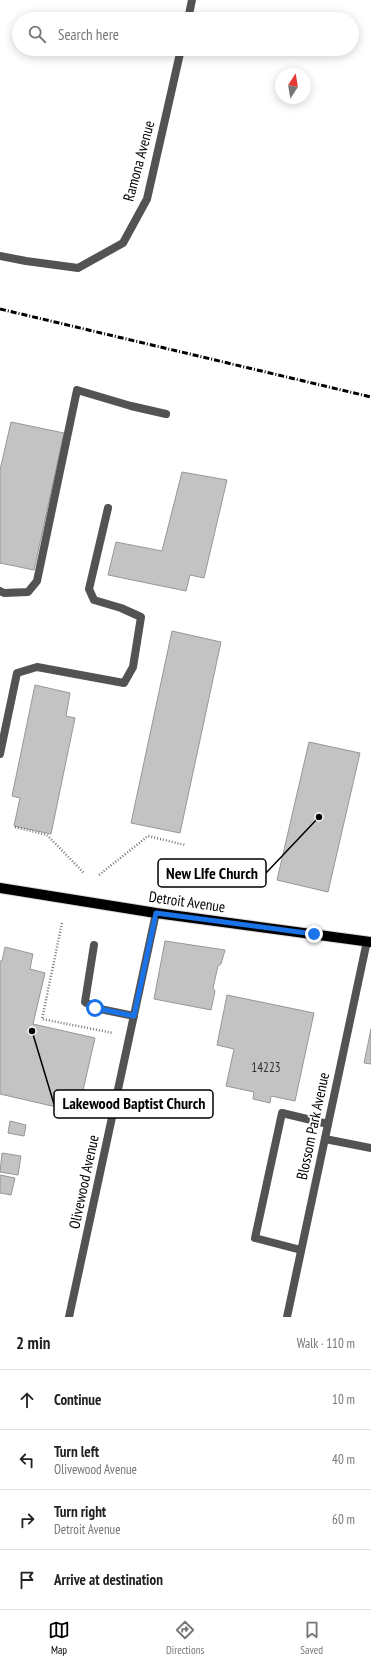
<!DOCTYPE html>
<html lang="en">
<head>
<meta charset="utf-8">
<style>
	:root { --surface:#fff; --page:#f6f6f6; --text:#222; --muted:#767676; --line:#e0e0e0; --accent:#000 }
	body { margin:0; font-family:"PT Sans Narrow",sans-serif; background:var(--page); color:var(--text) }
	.compass { position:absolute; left:275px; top:68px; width:36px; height:36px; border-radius:50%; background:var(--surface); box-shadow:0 2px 10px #0003; rotate:12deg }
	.stop { position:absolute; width:12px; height:12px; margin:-9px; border:3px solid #1a73e8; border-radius:50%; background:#fff }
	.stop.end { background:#1a73e8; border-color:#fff; box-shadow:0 1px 4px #0008 }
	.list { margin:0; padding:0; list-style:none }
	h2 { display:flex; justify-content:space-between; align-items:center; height:52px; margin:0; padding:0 16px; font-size:17px }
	h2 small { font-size:13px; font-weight:400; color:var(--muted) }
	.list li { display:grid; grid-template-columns:26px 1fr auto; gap:12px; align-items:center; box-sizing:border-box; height:60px; padding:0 16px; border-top:1px solid var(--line) }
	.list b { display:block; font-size:15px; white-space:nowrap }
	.list p { margin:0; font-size:13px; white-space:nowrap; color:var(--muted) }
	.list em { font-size:13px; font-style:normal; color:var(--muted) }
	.icon { flex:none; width:22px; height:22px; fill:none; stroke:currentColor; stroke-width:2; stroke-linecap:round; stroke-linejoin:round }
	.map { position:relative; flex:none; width:371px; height:1317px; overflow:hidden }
	.search { position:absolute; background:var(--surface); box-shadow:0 2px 10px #0003; left:12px; right:12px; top:12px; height:44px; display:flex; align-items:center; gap:10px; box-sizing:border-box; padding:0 14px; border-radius:22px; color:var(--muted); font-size:15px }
	.sheet { height:292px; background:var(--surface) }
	nav { display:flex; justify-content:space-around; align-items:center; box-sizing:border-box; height:56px; border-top:1px solid var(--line); background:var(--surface); font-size:11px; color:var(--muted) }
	nav a { display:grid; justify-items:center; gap:2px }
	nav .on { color:var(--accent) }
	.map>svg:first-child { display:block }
	.building { fill:#c3c3c3; stroke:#979797 }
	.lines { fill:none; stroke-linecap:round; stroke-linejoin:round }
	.primary-casing { stroke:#dbdbdb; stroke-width:12 }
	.path { stroke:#757575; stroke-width:2.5; stroke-dasharray:1 2; stroke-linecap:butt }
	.service { stroke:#535353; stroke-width:8 }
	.minor { stroke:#535353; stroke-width:8 }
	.primary { stroke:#000; stroke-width:10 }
	.rail { stroke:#000; stroke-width:3; stroke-dasharray:6 2 1 2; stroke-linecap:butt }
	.route { stroke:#1a73e8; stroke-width:5 }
	.labels { text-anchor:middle; stroke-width:4; stroke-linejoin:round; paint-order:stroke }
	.number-label { font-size:13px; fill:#313131 }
	.street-label { font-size:15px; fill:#000; stroke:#fff }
	.leader { fill:none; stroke:#000; stroke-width:1.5 }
	.callout-dot { fill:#000; stroke:#fff; stroke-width:1.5 }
	.callout { fill:#fff; stroke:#000; stroke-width:1.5 }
	.callout-label { font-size:16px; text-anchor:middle; font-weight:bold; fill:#000 }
</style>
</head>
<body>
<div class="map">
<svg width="371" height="1317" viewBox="0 0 371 1317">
	<rect width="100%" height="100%" fill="#fff"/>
	<path class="building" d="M 11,422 L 64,433 L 34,570 L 0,563 L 0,470 Z
		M 182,472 L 227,480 L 204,578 L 190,575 L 186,591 L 108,575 L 116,542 L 162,551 Z
		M 172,631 L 221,642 L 180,833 L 131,823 Z
		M 35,685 L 70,693 L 66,716 L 75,718 L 51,834 L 14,826 L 20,798 L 12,796 Z
		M 309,742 L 360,753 L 328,892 L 277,880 Z
		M 165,941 L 225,950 L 221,964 L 218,966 L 213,988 L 215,991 L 211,1010 L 154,999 Z
		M 5,947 L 33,954 L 30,969 L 45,973 L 33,1024 L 95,1038 L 78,1112 L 0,1094 L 0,961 L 2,961 Z
		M 227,995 L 314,1013 L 295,1101 L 271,1096 L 270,1103 L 253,1099 L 254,1092 L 226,1086 L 234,1049 L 217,1045 Z
		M 371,1029 L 371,1064 L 364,1063 Z
		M 10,1121 L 26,1125 L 24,1136 L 8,1133 Z
		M 2,1153 L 21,1156 L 18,1175 L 0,1172 Z
		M 0,1175 L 15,1178 L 11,1195 L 0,1193 Z"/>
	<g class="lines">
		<g class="primary-casing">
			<path id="primary" d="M 0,888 L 156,913 L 371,942"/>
		</g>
		<path class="path" d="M 15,827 L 47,835 L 84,873
			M 99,875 L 148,836 L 185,845
			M 62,923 L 42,1019 L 113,1033"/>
		<path class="service" d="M 0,591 L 4,593 L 28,592 L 37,581 L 77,390 L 131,406 L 166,414
			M 0,754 L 17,673 L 37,667 L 124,683 L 133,667 L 141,617 L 121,608 L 94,600 L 89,589 L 108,508
			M 94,945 L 85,1002 L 95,1008 L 134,1016
			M 325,1139 L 371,1148
			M 301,1250 L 255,1238 L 282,1113 L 328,1124"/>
		<path class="minor" d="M 188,19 L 192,0
			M 0,256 L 26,261 L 78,268 L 123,243 L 147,199 L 181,49
			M 69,1317 L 156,913
			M 287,1317 L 367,941"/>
		<use href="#primary" class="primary"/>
		<path class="rail" d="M 0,309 L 371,397"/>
	</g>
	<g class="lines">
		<path class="route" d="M 95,1008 L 134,1016 L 156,913 L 314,934"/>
	</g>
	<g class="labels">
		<g class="number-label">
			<text x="266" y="1072">14223</text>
		</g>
		<g class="street-label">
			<text transform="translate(139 161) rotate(-75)" y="5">Ramona Avenue</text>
			<text transform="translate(187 902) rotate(8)" y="5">Detroit Avenue</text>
			<text transform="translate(313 1126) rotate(-78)" y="5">Blossom Park Avenue</text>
			<text transform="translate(84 1182) rotate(-78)" y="5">Olivewood Avenue</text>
		</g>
	</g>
	<path class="leader" d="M319 817L266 873M32 1031L54 1104"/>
	<g class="callout-dot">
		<circle cx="319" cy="817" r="4"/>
		<circle cx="32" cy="1031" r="4"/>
	</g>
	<g class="callout">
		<rect x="158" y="859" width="108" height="28" rx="4"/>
		<rect x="54" y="1090" width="159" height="28" rx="4"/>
	</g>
	<g class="callout-label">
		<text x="212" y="879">New LIfe Church</text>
		<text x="134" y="1109">Lakewood Baptist Church</text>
	</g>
</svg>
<svg class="compass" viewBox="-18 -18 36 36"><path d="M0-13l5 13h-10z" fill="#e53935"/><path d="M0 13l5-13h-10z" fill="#767676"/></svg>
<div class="stop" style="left:95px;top:1008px"></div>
<div class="stop end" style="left:314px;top:934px"></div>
<div class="search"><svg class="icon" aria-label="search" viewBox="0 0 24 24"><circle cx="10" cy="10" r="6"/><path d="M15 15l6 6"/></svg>Search here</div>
</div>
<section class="sheet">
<h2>2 min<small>Walk · 110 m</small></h2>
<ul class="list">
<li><svg class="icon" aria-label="ahead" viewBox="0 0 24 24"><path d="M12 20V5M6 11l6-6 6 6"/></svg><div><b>Continue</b></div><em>10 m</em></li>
<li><svg class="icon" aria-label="left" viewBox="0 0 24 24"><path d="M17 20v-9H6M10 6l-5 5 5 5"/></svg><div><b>Turn left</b><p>Olivewood Avenue</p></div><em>40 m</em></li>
<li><svg class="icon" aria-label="right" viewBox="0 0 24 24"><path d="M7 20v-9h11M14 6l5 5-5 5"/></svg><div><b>Turn right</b><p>Detroit Avenue</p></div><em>60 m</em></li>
<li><svg class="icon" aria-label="arrive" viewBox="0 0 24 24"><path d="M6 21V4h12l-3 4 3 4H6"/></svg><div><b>Arrive at destination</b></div></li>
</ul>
</section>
<nav>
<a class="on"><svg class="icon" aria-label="map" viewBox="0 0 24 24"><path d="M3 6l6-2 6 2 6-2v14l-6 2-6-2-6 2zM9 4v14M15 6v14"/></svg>Map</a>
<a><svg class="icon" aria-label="directions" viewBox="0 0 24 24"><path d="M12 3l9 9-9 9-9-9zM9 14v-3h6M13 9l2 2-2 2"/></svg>Directions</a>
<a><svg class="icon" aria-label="saved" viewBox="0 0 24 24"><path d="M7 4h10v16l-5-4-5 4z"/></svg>Saved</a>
</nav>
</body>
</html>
